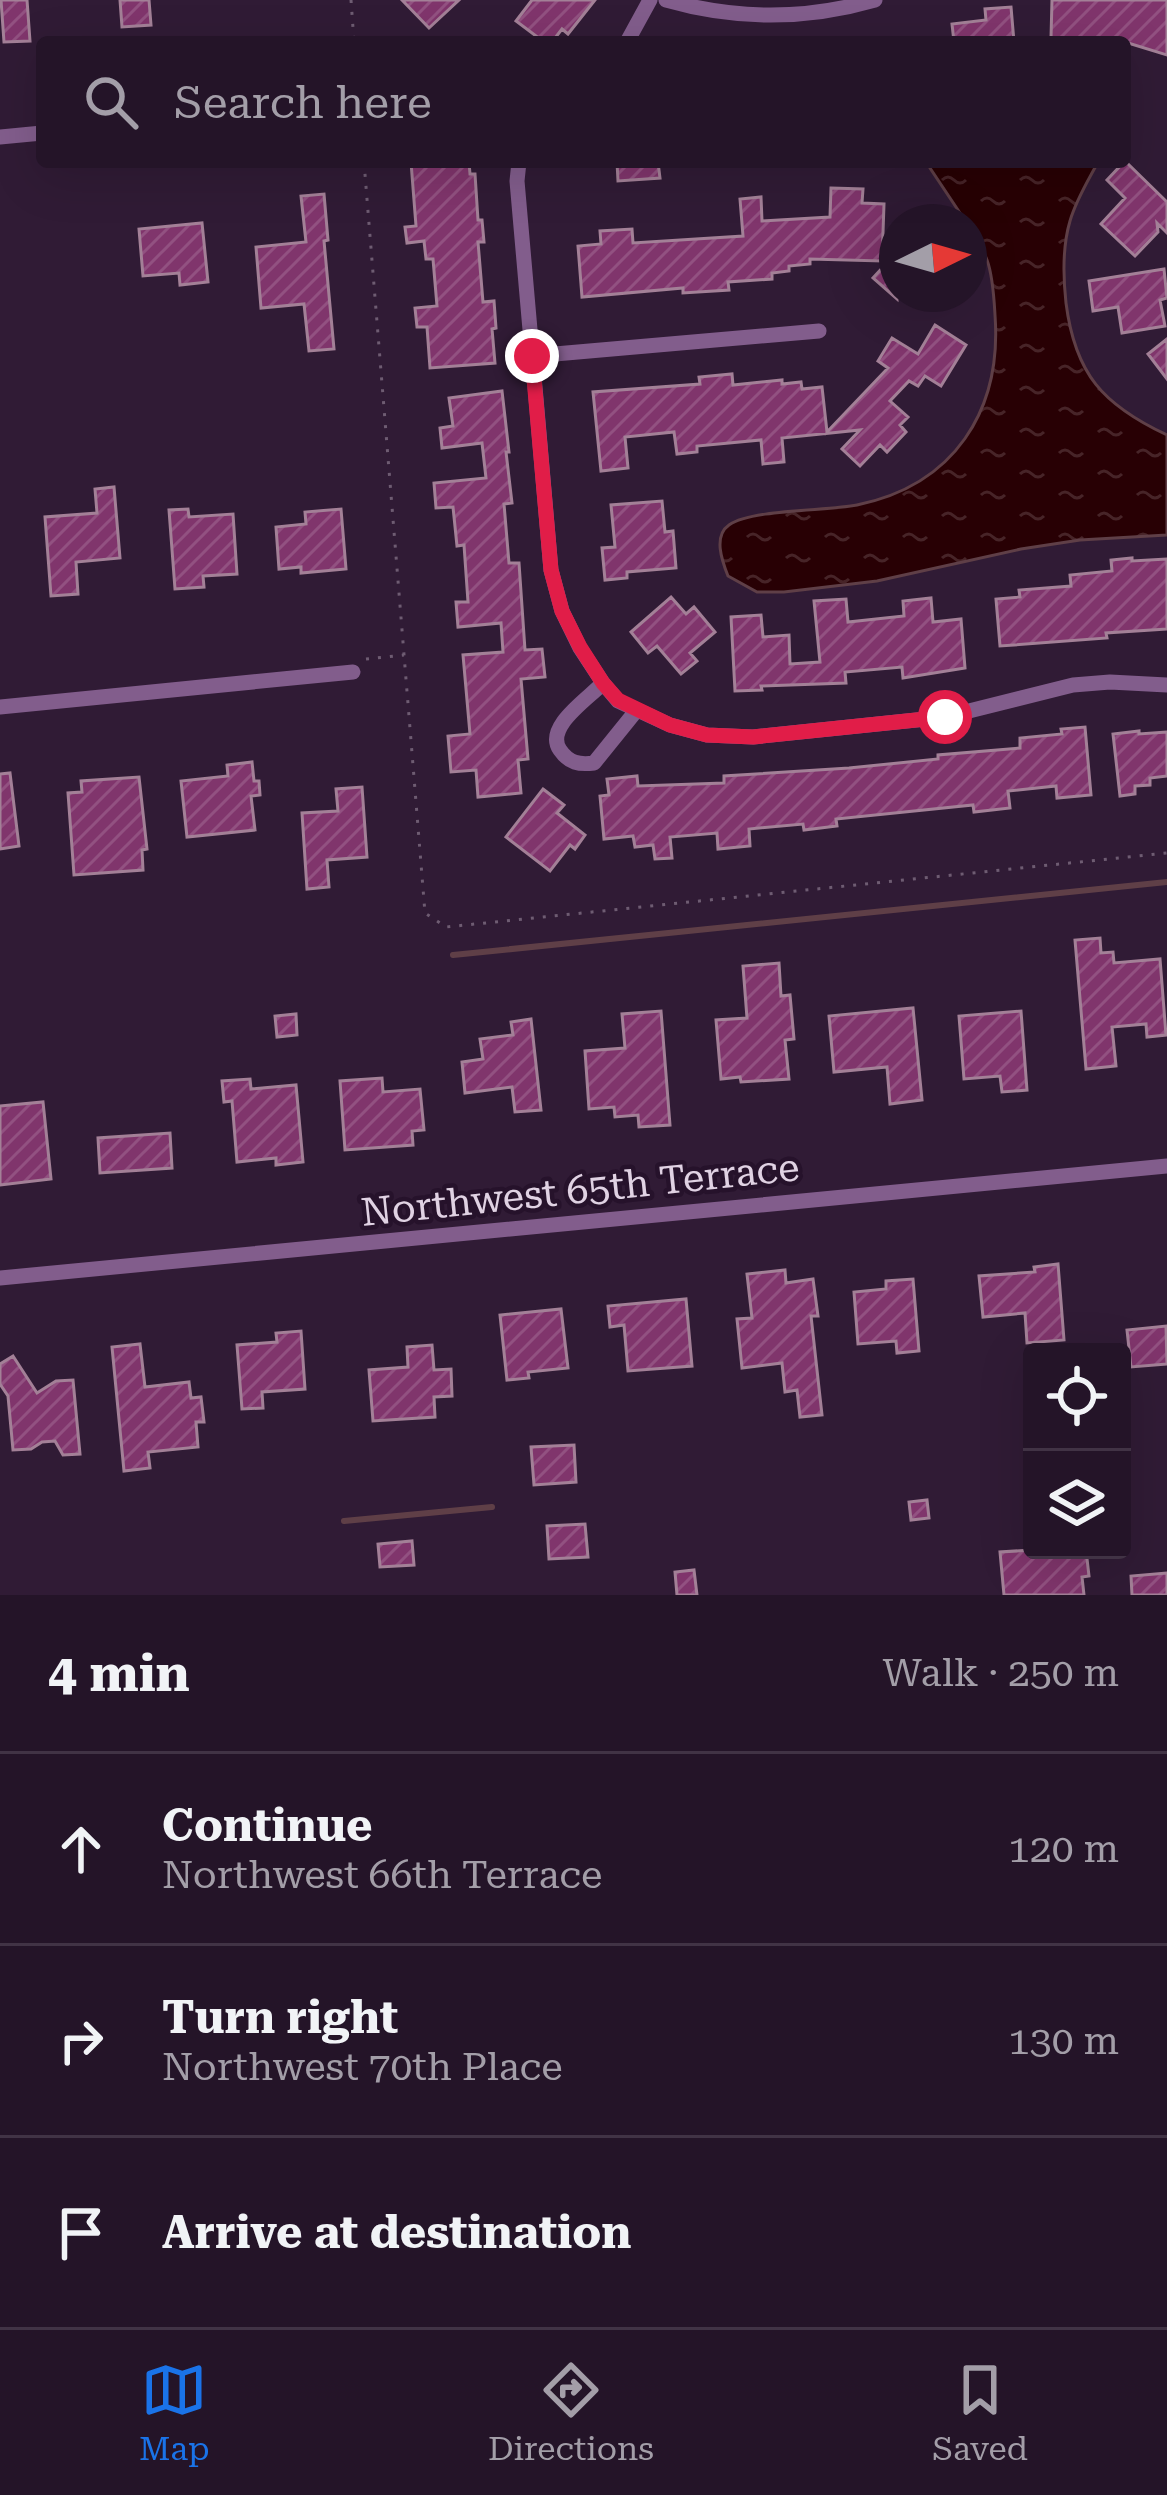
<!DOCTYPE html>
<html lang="en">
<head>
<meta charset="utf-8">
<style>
	:root { --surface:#241428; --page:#2c1d30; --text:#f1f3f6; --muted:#a39ea8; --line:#413345; --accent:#1a73e8 }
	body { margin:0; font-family:"Roboto Serif",serif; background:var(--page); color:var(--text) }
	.controls { position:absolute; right:36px; bottom:36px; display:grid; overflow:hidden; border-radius:12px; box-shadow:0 12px 48px #0002 }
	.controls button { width:108px; height:108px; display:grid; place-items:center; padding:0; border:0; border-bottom:3px solid var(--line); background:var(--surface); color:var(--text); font:60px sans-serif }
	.compass { position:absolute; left:879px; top:204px; width:108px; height:108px; border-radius:50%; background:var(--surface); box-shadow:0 12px 48px #0002; rotate:85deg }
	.stop { position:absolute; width:36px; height:36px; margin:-27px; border:9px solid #e11d48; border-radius:50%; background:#fff }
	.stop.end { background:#e11d48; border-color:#fff; box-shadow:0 3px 12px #0008 }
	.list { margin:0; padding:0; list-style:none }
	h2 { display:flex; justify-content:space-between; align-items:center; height:156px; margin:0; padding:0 48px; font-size:51px }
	h2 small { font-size:39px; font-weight:400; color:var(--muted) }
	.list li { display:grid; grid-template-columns:78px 1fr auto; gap:36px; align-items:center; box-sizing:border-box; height:192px; padding:0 48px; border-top:3px solid var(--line) }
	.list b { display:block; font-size:45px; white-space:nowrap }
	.list p { margin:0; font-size:39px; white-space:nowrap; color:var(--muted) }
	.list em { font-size:39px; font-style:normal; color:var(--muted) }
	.icon { flex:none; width:66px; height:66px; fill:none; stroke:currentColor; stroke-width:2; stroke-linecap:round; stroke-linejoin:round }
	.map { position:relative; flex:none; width:1167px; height:1595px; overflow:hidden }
	.search { position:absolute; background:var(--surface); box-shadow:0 12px 48px #0002; left:36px; right:36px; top:36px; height:132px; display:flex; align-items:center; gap:30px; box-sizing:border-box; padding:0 42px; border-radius:12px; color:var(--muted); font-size:45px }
	.sheet { height:732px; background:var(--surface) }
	nav { display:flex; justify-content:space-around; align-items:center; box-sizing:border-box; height:168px; border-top:3px solid var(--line); background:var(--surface); font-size:33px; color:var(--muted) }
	nav a { display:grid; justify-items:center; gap:6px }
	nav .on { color:var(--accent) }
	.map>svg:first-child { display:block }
	.water { fill:url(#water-ripples); stroke:#5f3f47; stroke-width:3 }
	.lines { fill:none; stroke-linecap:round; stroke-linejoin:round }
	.stream { stroke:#5f3f47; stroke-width:6 }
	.building { fill:url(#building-hatch); stroke:#a38097; stroke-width:3 }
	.path { stroke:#6e5c72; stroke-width:3; stroke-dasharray:3 9; stroke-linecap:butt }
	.street { stroke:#825d8c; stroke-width:15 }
	.route { stroke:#e11d48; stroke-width:15 }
	.labels { text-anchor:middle; stroke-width:9; stroke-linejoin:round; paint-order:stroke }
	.street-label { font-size:39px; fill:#e0d2e3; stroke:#26122b }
</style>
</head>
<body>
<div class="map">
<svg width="1167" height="1595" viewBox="0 0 1167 1595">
	<defs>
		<pattern id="water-ripples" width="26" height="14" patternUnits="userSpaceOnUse" patternTransform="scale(3)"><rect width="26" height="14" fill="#280004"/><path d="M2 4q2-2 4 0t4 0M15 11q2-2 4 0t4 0" fill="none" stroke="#472428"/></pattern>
		<pattern id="building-hatch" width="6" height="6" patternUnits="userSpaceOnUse" patternTransform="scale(3)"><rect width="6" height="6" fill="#80356c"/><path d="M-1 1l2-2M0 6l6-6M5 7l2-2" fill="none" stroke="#925181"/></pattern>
	</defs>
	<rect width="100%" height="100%" fill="#301b35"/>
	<path class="water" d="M 930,162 L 1098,162 C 1088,181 1076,200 1070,221 C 1062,248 1063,276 1066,303 C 1075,374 1103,405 1167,435 L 1167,535 L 1080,540 L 1021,549 L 877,581 L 784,592 L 757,592 L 728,576 C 722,561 713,536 729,525 C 752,509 828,511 857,505 C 954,485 1002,411 995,315 C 994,298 993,276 987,260 C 983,249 975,238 969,227 L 969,222 L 966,222 L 930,168 Z"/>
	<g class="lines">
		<path class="stream" d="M 453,955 L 1167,882
			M 344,1521 L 492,1507"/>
	</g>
	<path class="building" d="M 1,0 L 27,0 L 30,41 L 4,42 Z
		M 120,0 L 149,0 L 151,25 L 122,27 Z
		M 402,0 L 459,0 L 429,28 Z
		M 532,0 L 595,0 L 568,34 L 562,29 L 552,42 L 544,42 L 516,21 Z
		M 1052,0 L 1167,0 L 1167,55 L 1125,42 L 1051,38 Z
		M 1011,7 L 1014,42 L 954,42 L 952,24 L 986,20 L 985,9 Z
		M 1125,161 L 1167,202 L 1167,233 L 1157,223 L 1158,232 L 1135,256 L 1101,224 L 1125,198 L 1107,180 Z
		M 411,162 L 469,162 L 470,174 L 475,174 L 478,220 L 482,220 L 484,242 L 478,242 L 483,302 L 494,301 L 496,328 L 492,329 L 495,363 L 430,368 L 427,327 L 417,327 L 415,308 L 437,306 L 433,259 L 426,259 L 424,241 L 407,243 L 405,227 L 416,226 Z
		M 617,162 L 658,162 L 660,178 L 618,181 Z
		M 831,188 L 863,189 L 862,203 L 884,204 L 882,261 L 810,259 L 810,264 L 789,266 L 789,271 L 772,273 L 772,279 L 728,282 L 729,290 L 683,293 L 683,288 L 582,297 L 578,246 L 601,244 L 600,231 L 632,229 L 633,243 L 743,236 L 740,199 L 761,197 L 762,221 L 830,217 Z
		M 324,194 L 328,240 L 324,241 L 334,349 L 309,351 L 304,304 L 261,308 L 256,247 L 306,242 L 301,196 Z
		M 202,223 L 208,282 L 180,285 L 179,273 L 143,276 L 139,229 Z
		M 897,252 L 897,299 L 873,278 Z
		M 1164,269 L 1167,298 L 1160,300 L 1165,326 L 1122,333 L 1118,307 L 1093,311 L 1089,281 Z
		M 935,325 L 966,345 L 941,386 L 925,376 L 918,386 L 909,381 L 890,401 L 908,417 L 900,425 L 906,432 L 887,452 L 880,445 L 860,466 L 842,449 L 860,430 L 782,438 L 784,462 L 763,464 L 761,440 L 697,446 L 697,452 L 677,454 L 674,432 L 625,437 L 628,468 L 601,471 L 593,392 L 700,384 L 699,377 L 732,374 L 733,385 L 782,380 L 782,384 L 801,382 L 802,389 L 822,387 L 827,432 L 888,368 L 878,361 L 892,338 L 918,354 Z
		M 1167,339 L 1167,379 L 1148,354 Z
		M 502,391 L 509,452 L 506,452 L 512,503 L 504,504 L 509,563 L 519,563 L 525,650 L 542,649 L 545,677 L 521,679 L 528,759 L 518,760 L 521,793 L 478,797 L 476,770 L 451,772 L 448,736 L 470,734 L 463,655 L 503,652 L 501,623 L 458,627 L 456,602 L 468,602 L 464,545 L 457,546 L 453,507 L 436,508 L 434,483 L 486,478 L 482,443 L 442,448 L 440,428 L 453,426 L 449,398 Z
		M 114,487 L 120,558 L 76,562 L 78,594 L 51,596 L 45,517 L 97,513 L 95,489 Z
		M 662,501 L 665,532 L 673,531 L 676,568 L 627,572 L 627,578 L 605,580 L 602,548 L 615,547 L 611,505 Z
		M 188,509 L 189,517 L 233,514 L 237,574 L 203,576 L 204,587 L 175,589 L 169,510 Z
		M 341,509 L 346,569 L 301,573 L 301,567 L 279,569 L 276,527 L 306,524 L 305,512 Z
		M 1132,558 L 1132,561 L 1167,559 L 1167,629 L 1106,633 L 1107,638 L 1000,646 L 996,599 L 1020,597 L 1019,590 L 1071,586 L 1070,575 L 1112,571 L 1111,560 Z
		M 671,597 L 686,614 L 694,607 L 715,632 L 690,653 L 697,661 L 681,674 L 657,646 L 648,653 L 631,632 Z
		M 931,598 L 933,622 L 961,619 L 965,668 L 903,678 L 902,667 L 845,672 L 846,683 L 761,686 L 762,690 L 735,691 L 731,617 L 761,615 L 763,637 L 789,635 L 790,664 L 820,662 L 814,601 L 846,599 L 848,622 L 904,616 L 903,601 Z
		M 1085,727 L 1091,795 L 1057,798 L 1056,786 L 1008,791 L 1010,808 L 974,812 L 973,805 L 836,819 L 837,826 L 804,830 L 803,824 L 749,829 L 750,846 L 718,849 L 717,833 L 670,837 L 672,858 L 655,859 L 653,845 L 635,847 L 633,836 L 604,839 L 600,796 L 609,795 L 607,779 L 637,776 L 638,786 L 724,783 L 724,776 L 849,768 L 938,759 L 938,755 L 1020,748 L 1020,738 L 1062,734 L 1061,729 Z
		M 1139,731 L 1139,734 L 1167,732 L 1167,776 L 1150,778 L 1150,785 L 1135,786 L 1135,794 L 1120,796 L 1113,734 Z
		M 252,762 L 254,781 L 259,781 L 260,795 L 251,796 L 255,830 L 187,837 L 181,781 L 228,776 L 227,765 Z
		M 10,773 L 19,846 L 0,849 L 0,774 Z
		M 139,777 L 147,849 L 142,850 L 143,870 L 74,875 L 68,793 L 82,792 L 81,781 Z
		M 362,787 L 367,857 L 327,860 L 329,887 L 307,889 L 302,813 L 338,811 L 336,789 Z
		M 543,789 L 564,805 L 557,813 L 585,835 L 575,849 L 570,845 L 550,871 L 506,837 Z
		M 1100,938 L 1101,953 L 1113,952 L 1114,963 L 1160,959 L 1166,1035 L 1147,1037 L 1146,1024 L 1112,1027 L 1116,1066 L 1086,1069 L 1075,940 Z
		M 779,963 L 781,996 L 790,995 L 794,1039 L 785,1040 L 789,1079 L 741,1082 L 740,1077 L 721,1079 L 716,1020 L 747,1018 L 743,966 Z
		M 913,1008 L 922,1100 L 890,1104 L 887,1067 L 834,1072 L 829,1016 Z
		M 661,1011 L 670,1125 L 639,1127 L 638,1115 L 615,1117 L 614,1107 L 589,1109 L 585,1051 L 625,1048 L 622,1014 Z
		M 1021,1011 L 1027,1090 L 1002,1092 L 1000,1076 L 964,1079 L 959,1016 Z
		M 296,1014 L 297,1035 L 277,1037 L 275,1016 Z
		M 531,1019 L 541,1110 L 515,1112 L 512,1087 L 465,1093 L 462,1062 L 483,1059 L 480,1039 L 513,1035 L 511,1022 Z
		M 382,1078 L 383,1092 L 420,1089 L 424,1130 L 412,1131 L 413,1145 L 345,1150 L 340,1081 Z
		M 250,1079 L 251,1089 L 296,1085 L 303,1162 L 276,1165 L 276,1158 L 237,1162 L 232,1101 L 224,1102 L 222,1081 Z
		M 43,1102 L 51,1179 L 0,1185 L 0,1106 Z
		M 170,1133 L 172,1168 L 100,1173 L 98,1138 Z
		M 1058,1264 L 1064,1340 L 1027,1343 L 1025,1313 L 983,1317 L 979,1276 L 1035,1272 L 1034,1267 Z
		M 785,1270 L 786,1283 L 813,1279 L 818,1316 L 811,1316 L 822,1415 L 800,1417 L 797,1390 L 785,1392 L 782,1363 L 742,1368 L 737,1319 L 752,1318 L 747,1274 Z
		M 913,1279 L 919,1351 L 897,1353 L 896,1341 L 858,1344 L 854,1292 L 886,1289 L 886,1281 Z
		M 686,1299 L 692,1366 L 628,1371 L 624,1325 L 610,1327 L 608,1306 Z
		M 561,1309 L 568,1368 L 528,1372 L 529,1378 L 507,1380 L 500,1315 Z
		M 1166,1326 L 1167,1364 L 1131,1367 L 1127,1330 Z
		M 301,1331 L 305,1389 L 262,1392 L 263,1408 L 242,1409 L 237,1345 L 277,1342 L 276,1333 Z
		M 140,1344 L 145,1387 L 189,1382 L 191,1398 L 201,1397 L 204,1422 L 196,1422 L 198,1447 L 148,1452 L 150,1468 L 124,1471 L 112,1347 Z
		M 432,1345 L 434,1370 L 451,1369 L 452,1396 L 434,1397 L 435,1417 L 373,1421 L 369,1370 L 408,1367 L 407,1347 Z
		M 13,1356 L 37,1393 L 56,1381 L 73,1380 L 80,1454 L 63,1455 L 55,1441 L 42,1442 L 31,1449 L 13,1450 L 8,1396 L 0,1384 L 0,1364 Z
		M 574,1445 L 576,1482 L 534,1485 L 531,1447 Z
		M 927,1500 L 929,1518 L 911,1520 L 909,1502 Z
		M 585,1524 L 588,1557 L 549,1559 L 547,1526 Z
		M 412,1541 L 414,1565 L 380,1567 L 378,1544 Z
		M 1032,1550 L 1086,1550 L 1089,1576 L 1082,1577 L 1084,1595 L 1004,1595 L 1000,1552 Z
		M 694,1570 L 697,1595 L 677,1595 L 675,1572 Z
		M 1167,1573 L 1167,1595 L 1132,1595 L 1131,1576 Z"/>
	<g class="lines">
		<path class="path" d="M 351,0 L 354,42
			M 364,162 L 425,913 L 446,927 L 1167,853
			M 366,659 L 404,655"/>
		<path class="street" d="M 666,0 C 736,20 806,20 875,0
			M 627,42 L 650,0
			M 0,137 L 42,133
			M 519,162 L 517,181 L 551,570 L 562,611 L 580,648 L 603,683 L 618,701 L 670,725 L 707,735 L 753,737 L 945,717 L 1073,685 L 1110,682 L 1167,685
			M 532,356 L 819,331
			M 603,683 C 588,699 544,727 560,750 C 569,763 579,765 594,763 L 636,711
			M 0,707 L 353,672
			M 0,1278 L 1167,1166"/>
	</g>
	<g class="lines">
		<path class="route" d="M 532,356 L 551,570 L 562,611 L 580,647 L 603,683 L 618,700 L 670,725 L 707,735 L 753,737 L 945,717"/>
	</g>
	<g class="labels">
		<g class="street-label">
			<text transform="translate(580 1189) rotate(-6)" y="14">Northwest 65th Terrace</text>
		</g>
	</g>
</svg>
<div class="controls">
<button><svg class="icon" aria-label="locate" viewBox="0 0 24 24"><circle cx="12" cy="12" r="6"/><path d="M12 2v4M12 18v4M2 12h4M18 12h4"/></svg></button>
<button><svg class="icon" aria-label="layers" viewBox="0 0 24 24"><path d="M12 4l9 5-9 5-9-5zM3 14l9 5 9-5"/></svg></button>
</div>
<svg class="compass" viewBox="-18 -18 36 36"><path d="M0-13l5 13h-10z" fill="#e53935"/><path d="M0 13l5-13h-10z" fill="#a39ea8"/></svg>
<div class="stop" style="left:945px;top:717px"></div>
<div class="stop end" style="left:532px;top:356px"></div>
<div class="search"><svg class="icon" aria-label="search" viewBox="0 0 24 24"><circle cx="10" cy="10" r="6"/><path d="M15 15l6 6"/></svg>Search here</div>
</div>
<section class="sheet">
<h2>4 min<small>Walk · 250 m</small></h2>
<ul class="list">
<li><svg class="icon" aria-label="ahead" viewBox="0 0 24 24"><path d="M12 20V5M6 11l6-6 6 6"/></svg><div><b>Continue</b><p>Northwest 66th Terrace</p></div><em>120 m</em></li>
<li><svg class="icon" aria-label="right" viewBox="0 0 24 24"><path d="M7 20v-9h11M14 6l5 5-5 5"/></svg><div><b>Turn right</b><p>Northwest 70th Place</p></div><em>130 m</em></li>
<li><svg class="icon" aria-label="arrive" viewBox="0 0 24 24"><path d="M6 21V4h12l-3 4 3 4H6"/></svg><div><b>Arrive at destination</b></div></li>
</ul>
</section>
<nav>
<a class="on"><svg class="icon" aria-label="map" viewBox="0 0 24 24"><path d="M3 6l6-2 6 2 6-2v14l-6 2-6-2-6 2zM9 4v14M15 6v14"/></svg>Map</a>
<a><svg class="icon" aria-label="directions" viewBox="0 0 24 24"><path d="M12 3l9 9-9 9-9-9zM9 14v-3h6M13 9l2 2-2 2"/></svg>Directions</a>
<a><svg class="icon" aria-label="saved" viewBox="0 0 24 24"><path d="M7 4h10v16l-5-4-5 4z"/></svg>Saved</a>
</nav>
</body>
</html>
